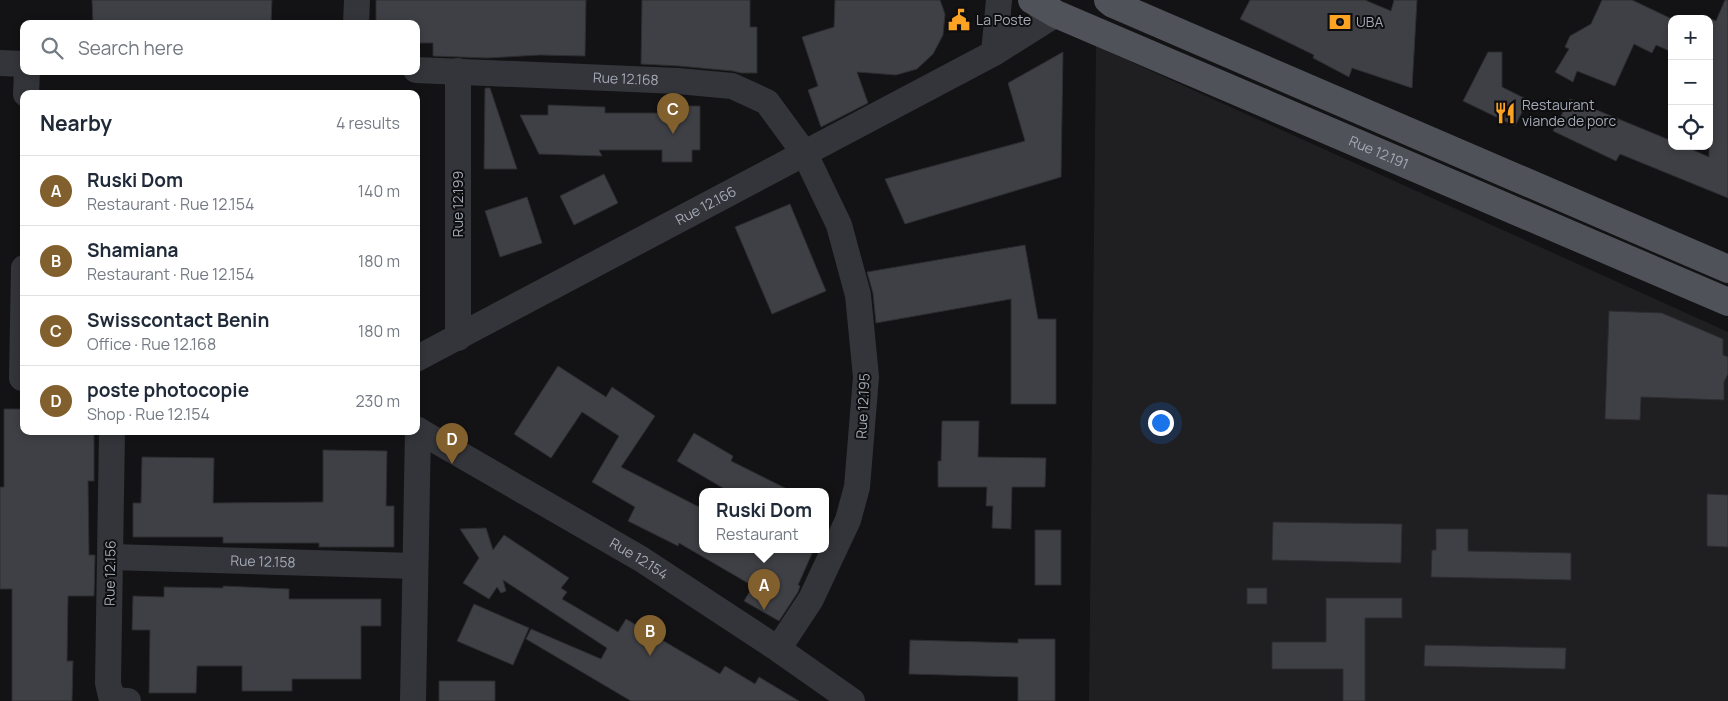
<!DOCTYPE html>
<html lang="en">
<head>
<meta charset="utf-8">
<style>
	:root { --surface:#fff; --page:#f2f2f3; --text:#1f2937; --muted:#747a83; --line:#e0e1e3; --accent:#82602e }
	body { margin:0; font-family:Manrope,sans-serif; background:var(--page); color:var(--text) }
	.controls { position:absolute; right:15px; top:15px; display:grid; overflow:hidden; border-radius:10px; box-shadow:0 2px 8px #0003 }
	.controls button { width:45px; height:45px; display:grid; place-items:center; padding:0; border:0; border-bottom:1px solid var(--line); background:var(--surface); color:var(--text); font:25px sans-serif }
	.you { position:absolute; left:1160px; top:422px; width:18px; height:18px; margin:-12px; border:4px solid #fff; border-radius:50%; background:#1a73e8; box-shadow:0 0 0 8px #1a73e833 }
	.badge { display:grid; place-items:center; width:32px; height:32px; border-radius:50%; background:var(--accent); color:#fff; font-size:16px; font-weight:700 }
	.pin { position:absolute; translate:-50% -41px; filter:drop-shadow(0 1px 2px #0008) }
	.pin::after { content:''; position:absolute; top:26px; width:18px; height:15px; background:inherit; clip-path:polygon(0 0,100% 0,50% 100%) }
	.popup { position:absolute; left:699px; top:488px; width:130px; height:65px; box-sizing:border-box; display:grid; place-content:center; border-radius:10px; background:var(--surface); filter:drop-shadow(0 1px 4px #0005); font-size:16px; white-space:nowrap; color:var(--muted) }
	.popup b { font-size:19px; color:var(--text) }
	.popup::after { content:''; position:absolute; left:50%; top:100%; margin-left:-10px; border:10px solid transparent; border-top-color:var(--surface) }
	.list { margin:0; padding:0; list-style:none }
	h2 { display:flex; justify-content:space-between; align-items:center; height:65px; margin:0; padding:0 20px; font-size:21px }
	h2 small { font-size:16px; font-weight:400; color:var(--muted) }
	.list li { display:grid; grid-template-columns:32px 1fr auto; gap:15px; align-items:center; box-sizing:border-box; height:70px; padding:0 20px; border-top:1px solid var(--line) }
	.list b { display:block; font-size:19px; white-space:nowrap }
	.list p { margin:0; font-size:16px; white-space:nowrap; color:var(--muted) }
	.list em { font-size:16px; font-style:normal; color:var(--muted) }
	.icon { flex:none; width:28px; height:28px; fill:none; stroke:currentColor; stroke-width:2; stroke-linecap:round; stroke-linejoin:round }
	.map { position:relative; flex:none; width:1728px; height:701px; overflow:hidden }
	.search { position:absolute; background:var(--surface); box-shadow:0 2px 8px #0003; left:20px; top:20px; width:400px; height:55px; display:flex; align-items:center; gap:12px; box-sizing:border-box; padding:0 18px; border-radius:10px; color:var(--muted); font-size:19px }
	.panel { position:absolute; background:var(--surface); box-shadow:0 2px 8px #0003; left:20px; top:90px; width:400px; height:345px; border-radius:10px }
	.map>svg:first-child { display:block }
	.built { fill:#1f1f22 }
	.building { fill:#3f4045; stroke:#2d2d31 }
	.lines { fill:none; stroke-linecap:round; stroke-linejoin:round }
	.minor { stroke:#34353a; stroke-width:26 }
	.major { stroke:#4f5259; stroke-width:28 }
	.labels { text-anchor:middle; stroke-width:4; stroke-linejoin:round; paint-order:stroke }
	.poi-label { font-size:14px; fill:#a3aab6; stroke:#0e0e10; text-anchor:start }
	.street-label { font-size:14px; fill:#a3aab6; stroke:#0e0e10 }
</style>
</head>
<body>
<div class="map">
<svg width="1728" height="701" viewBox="0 0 1728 701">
	<rect width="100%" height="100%" fill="#131315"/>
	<path class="built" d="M 1096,46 L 1728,332 L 1728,701 L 1089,701 Z"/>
	<path class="building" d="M 92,0 L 272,0 L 271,24 L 93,24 Z
		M 376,0 L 586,0 L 585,56 L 540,55 L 487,58 L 433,56 L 433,43 L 416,43 L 416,24 L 376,24 Z
		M 642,0 L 750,0 L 750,27 L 757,27 L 757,73 L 741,73 L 733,71 L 679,66 L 641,64 Z
		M 835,0 L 940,0 L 945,14 L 943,35 L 933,54 L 917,69 L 896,75 L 857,72 L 868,103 L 821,127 L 808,90 L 818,86 L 802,37 L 834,27 Z
		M 1250,0 L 1365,0 L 1391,11 L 1394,0 L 1417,0 L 1412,88 L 1352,68 L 1349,77 L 1313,58 L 1314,55 L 1240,19 Z
		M 1602,0 L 1632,0 L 1672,19 L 1672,52 L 1656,45 L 1652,53 L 1634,44 L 1615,86 L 1577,71 L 1573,82 L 1555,72 L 1569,49 L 1565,47 L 1570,36 L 1591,24 Z
		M 1725,0 L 1728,0 L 1728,198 L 1620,154 L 1616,161 L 1553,131 L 1570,99 L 1672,141 L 1672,146 L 1684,146 L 1709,157 L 1709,18 L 1716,21 Z
		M 1063,52 L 1061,177 L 905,224 L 885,179 L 1025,141 L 1008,83 Z
		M 1488,52 L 1502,52 L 1502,87 L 1528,100 L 1515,126 L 1463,101 Z
		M 485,88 L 490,88 L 517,169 L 484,169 Z
		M 548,105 L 605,107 L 605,113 L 660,113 L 660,106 L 700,106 L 700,150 L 692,150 L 692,162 L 662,162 L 662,150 L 599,150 L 602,156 L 539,154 L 520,115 L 548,115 Z
		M 604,174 L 618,203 L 574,225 L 560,196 Z
		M 527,197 L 542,243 L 500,257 L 485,211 Z
		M 790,204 L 826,291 L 772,314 L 735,227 Z
		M 1025,245 L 1038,319 L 1056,319 L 1056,404 L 1011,404 L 1011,299 L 876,323 L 873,293 L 867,272 Z
		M 1609,311 L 1662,313 L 1723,339 L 1723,355 L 1728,357 L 1728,374 L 1724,382 L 1724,400 L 1641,397 L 1640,420 L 1605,419 Z
		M 558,366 L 606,397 L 612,387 L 655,416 L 621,467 L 703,509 L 703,549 L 814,549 L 798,585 L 800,586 L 798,592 L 779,621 L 744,601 L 753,586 L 679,543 L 678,546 L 628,521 L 635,507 L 592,482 L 619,436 L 582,412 L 551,458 L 514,434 Z
		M 4,409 L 24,409 L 24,431 L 94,431 L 94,481 L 88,481 L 89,555 L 95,555 L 94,596 L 68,596 L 67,661 L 73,661 L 72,701 L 12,701 L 12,589 L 0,589 L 0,487 L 4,487 Z
		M 942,421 L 979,421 L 978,457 L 1046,458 L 1045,487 L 1012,487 L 1011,529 L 992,528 L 993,506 L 986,506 L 987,487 L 938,487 L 938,461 L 941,461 Z
		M 694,433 L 733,456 L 731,461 L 791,491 L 728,491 L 677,461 Z
		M 323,450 L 387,451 L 386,506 L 394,506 L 394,547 L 319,547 L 319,543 L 223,543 L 223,537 L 133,537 L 133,503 L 141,503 L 142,457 L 214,458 L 213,503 L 323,502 Z
		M 1707,494 L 1728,495 L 1728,547 L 1707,546 Z
		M 1273,522 L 1402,524 L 1401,563 L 1272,560 Z
		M 486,528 L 493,550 L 504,535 L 569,578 L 561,588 L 567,592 L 562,599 L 618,632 L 626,619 L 720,674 L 725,666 L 755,684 L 759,677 L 799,701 L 631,701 L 526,639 L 531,629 L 601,659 L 607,648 L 503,580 L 506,591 L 501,593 L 497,587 L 489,599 L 463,583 L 479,558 L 460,529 Z
		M 1436,529 L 1468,529 L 1468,551 L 1571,553 L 1571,580 L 1431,577 L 1432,550 L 1436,550 Z
		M 1035,530 L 1061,530 L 1061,585 L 1035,585 Z
		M 223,586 L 289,589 L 289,599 L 381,599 L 381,626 L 361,626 L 361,679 L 292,679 L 292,691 L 242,691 L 242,666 L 197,666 L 196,693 L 149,693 L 150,630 L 132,630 L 133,596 L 164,597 L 164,587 L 223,588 Z
		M 1247,588 L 1267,588 L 1267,604 L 1247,604 Z
		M 1326,598 L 1402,598 L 1402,618 L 1365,618 L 1365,701 L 1343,701 L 1343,669 L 1272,669 L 1272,642 L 1326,642 Z
		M 474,604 L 529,628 L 513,665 L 457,641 Z
		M 1018,639 L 1055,639 L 1055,701 L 1018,701 L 1018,677 L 909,674 L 910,640 L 1018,643 Z
		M 1425,645 L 1566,648 L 1565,669 L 1424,666 Z
		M 439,681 L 495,681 L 495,701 L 439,701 Z"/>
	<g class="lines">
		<g class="minor">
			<path d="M 356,24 L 357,0"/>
			<path d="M 994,53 L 999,0"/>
			<path d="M 0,63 L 24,64"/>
			<path id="s1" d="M 416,70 L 678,81 L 732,86 L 767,102 L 805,154 L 839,225 L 858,295 L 866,377 L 857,487 L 848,520 L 811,599 L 778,649"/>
			<path d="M 26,94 L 27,71"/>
			<path d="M 458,338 L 458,71"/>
			<path id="s2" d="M 416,359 L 994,53 L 1056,14"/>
			<path d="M 22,378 L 24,268"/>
			<path id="s3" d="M 416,429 L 641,559 L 778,649 L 852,701"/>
			<path d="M 112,431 L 108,683 L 111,696 L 122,701 L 128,701"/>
			<path id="s4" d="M 111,557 L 415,566"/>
			<path d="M 413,701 L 418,430"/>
		</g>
		<g class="major">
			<path id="s5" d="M 1032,0 L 1056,14 L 1728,302"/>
			<path d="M 1108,0 L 1113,4 L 1728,269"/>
		</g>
	</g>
	<defs>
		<g id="civic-bare" transform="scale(1.725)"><path d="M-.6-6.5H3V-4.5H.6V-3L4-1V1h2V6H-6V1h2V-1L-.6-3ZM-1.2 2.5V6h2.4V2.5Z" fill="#fca323" stroke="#0e0e10" stroke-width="2.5" paint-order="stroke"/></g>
		<g id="bank-bare" transform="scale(1.725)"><path d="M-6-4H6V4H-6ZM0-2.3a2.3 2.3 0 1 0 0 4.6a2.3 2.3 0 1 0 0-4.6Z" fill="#fca323" stroke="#0e0e10" stroke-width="2.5" paint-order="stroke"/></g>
		<g id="restaurant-bare" transform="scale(1.725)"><path d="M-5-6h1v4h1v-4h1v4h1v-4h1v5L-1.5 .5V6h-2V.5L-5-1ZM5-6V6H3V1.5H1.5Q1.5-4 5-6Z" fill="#fca323" stroke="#0e0e10" stroke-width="2.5" paint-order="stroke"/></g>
	</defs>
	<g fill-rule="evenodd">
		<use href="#civic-bare" x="959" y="20"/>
		<use href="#bank-bare" x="1340" y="22"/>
		<use href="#restaurant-bare" x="1505" y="113"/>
	</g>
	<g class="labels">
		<g class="poi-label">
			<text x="976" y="25">La Poste</text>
			<text x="1356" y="27">UBA</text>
			<text x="1522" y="110">Restaurant<tspan x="1522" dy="16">viande de porc</tspan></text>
		</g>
		<g class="street-label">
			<text dy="5" stroke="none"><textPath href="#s1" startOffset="210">Rue 12.168</textPath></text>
			<text dy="5" stroke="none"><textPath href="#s5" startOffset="379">Rue 12.191</textPath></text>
			<text transform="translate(458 204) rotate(-90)" y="5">Rue 12.199</text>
			<text dy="5" stroke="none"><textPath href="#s2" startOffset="328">Rue 12.166</textPath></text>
			<text transform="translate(863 406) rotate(-87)" y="5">Rue 12.195</text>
			<text dy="5" stroke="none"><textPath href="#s3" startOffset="258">Rue 12.154</textPath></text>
			<text dy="5" stroke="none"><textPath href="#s4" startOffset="152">Rue 12.158</textPath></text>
			<text transform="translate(110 573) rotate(-89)" y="5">Rue 12.156</text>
		</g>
	</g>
</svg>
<div class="controls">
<button>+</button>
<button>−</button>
<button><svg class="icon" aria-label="locate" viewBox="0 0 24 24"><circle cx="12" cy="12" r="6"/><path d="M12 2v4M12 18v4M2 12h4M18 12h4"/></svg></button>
</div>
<div class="you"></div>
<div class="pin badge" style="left:764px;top:610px">A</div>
<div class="popup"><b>Ruski Dom</b>Restaurant</div>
<div class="pin badge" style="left:650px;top:656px">B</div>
<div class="pin badge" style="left:673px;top:134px">C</div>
<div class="pin badge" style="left:452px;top:464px">D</div>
<div class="search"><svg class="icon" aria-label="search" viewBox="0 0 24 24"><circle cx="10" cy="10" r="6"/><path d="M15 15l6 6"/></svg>Search here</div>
<section class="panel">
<h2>Nearby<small>4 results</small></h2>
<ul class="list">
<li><span class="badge">A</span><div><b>Ruski Dom</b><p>Restaurant · Rue 12.154</p></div><em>140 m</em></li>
<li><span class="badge">B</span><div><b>Shamiana</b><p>Restaurant · Rue 12.154</p></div><em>180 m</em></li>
<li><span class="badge">C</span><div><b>Swisscontact Benin</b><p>Office · Rue 12.168</p></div><em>180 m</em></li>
<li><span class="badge">D</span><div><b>poste photocopie</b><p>Shop · Rue 12.154</p></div><em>230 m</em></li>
</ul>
</section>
</div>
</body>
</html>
